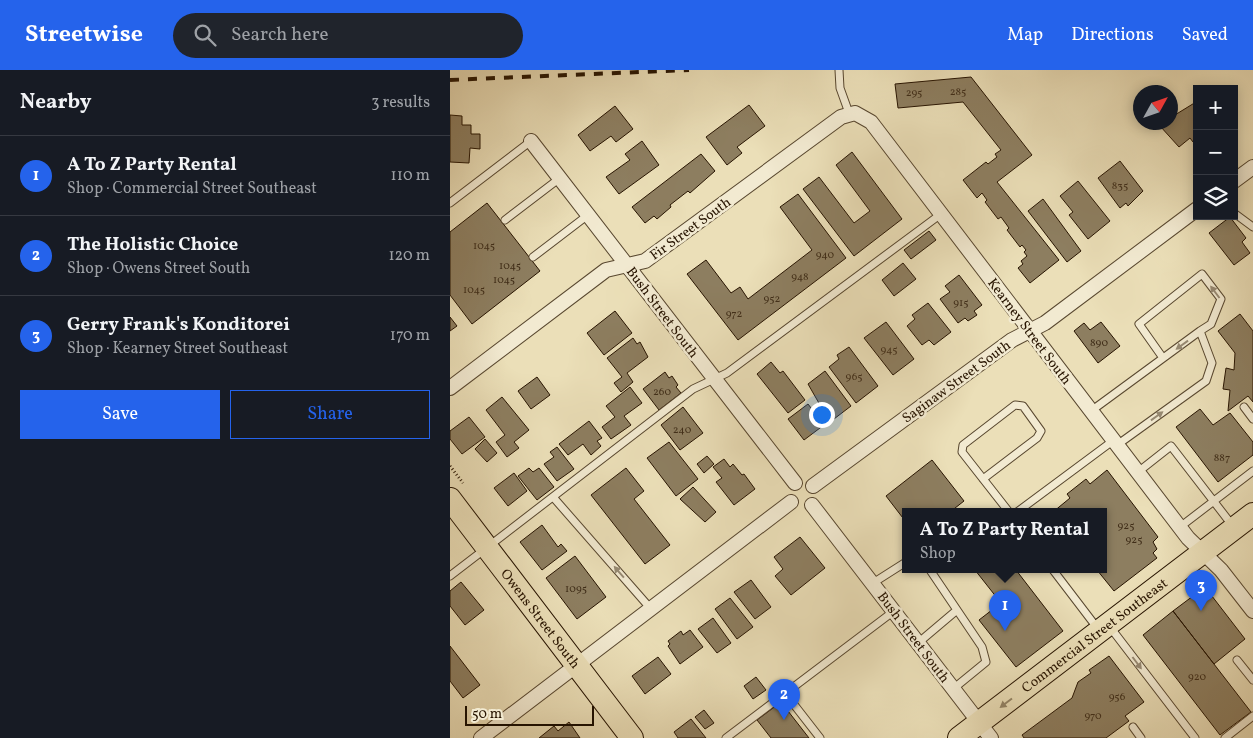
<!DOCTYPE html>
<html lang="en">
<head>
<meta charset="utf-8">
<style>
	:root { --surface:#171b24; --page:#20242c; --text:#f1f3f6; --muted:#9ea1a6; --line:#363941; --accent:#2563eb }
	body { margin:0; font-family:Vollkorn,serif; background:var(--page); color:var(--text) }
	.controls { position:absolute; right:15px; top:15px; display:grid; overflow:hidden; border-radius:0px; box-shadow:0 2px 12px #0003 }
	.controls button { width:45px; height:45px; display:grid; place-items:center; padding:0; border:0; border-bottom:1px solid var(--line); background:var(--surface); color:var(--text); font:25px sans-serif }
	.compass { position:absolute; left:683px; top:15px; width:45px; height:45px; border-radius:50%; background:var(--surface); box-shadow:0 2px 12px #0003; rotate:50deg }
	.scale { position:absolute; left:15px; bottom:12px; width:129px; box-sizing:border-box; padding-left:5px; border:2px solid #271401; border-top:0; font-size:14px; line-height:18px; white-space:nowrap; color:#271401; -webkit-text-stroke:4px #f2ead1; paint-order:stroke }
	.you { position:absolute; left:371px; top:344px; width:18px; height:18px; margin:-12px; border:4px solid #fff; border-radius:50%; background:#1a73e8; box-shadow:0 0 0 8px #1a73e833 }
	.badge { display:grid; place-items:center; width:32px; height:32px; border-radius:50%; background:var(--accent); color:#fff; font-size:16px; font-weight:700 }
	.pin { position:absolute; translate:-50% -41px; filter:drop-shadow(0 1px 2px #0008) }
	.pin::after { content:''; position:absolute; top:26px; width:18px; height:15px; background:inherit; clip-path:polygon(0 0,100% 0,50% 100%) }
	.popup { position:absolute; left:452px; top:438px; width:205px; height:65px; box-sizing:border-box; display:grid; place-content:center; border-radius:0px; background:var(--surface); filter:drop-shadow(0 1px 4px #0005); font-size:16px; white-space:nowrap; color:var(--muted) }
	.popup b { font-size:19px; color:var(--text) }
	.popup::after { content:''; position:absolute; left:50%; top:100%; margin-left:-10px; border:10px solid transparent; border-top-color:var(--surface) }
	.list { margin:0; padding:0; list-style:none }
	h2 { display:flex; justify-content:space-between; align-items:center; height:65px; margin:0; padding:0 20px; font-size:21px }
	h2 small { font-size:16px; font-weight:400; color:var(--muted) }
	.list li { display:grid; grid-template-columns:32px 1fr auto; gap:15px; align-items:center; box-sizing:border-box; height:80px; padding:0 20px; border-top:1px solid var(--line) }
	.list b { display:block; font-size:19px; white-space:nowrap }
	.list p { margin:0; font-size:16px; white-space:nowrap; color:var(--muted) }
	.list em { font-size:16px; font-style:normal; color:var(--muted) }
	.actions { display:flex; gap:10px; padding:15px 20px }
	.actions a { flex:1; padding:11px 0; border:1px solid var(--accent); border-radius:0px; text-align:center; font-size:18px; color:var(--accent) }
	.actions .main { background:var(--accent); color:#fff }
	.icon { flex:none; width:28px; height:28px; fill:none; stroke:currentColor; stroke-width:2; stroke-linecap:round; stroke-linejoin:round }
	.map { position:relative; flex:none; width:803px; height:668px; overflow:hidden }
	header { display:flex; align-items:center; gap:30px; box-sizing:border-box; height:70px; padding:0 25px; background:var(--accent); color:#fff }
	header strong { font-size:24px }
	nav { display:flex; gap:28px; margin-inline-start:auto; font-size:18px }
	.search { width:350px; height:45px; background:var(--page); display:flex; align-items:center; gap:12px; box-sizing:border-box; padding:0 18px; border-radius:28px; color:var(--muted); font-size:19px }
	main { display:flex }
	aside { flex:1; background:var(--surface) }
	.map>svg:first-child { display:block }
	.building { fill:#8d7e60; stroke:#271401 }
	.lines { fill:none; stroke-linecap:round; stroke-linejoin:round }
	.lane-casing { stroke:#58472f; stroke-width:9 }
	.street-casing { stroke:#58472f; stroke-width:16 }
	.primary-casing { stroke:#271401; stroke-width:24 }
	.path { stroke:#271401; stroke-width:3; stroke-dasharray:1 2.5; stroke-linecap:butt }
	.lane { stroke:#f2ead1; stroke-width:7 }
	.street { stroke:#f2ead1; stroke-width:14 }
	.primary { stroke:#ebdfb8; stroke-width:22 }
	.rail { stroke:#271401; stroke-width:4; stroke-dasharray:9 9; stroke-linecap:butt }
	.oneway { fill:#978a73 }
	.oneway2 { fill:#938466 }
	.labels { text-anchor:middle; stroke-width:5; stroke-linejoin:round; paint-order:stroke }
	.number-label { font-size:11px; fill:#402e19 }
	.street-label { font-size:14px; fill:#271401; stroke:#f2ead1 }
</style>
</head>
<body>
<header>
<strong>Streetwise</strong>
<div class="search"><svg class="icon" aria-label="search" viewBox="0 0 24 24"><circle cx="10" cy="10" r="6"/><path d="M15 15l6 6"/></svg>Search here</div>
<nav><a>Map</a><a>Directions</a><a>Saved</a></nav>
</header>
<main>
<aside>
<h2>Nearby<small>3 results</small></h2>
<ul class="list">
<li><span class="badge">1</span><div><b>A To Z Party Rental</b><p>Shop · Commercial Street Southeast</p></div><em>110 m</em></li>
<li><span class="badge">2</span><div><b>The Holistic Choice</b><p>Shop · Owens Street South</p></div><em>120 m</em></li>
<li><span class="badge">3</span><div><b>Gerry Frank's Konditorei</b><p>Shop · Kearney Street Southeast</p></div><em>170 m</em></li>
</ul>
<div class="actions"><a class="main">Save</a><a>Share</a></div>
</aside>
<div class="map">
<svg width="803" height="668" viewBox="0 0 803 668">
	<rect width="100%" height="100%" fill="#ebdfb8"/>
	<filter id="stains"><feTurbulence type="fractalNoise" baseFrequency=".004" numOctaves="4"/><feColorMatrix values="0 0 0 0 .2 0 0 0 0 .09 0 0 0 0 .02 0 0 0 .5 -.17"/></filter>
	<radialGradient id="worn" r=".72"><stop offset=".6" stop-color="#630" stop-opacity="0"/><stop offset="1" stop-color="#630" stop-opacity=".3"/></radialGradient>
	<path class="building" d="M 521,7 L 582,85 L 547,112 L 609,190 L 580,213 L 568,198 L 573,194 L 571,191 L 577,186 L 574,182 L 576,180 L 572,175 L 570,177 L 557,160 L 559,158 L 551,147 L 548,149 L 535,132 L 537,130 L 532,123 L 527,128 L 513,110 L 536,92 L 538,94 L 547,87 L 545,84 L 551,80 L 513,32 L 448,38 L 445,14 Z
		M 746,32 L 747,70 L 743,72 L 740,68 L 729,77 L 710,56 L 715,52 L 720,52 L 720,48 Z
		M 299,35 L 315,56 L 287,77 L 292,83 L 277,95 L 256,67 Z
		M 165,36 L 183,59 L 166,72 L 161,66 L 140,81 L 128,65 Z
		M 0,45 L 12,46 L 12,55 L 21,55 L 21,64 L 30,64 L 30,79 L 20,78 L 19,93 L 0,92 Z
		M 192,71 L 209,95 L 169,124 L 156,107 L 180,90 L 175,84 Z
		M 402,82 L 452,149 L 404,186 L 353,119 L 369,107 L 404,153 L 420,141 L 386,95 Z
		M 251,84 L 265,101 L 240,123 L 238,121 L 220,135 L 221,137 L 207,149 L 204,146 L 195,153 L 182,137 Z
		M 670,91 L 693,121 L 678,136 L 676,133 L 670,138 L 648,108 Z
		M 628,111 L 660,151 L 638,169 L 619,145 L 623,142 L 610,126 Z
		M 348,124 L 396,188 L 288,270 L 237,204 L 256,190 L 281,223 L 290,217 L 298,229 L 362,180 L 330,137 Z
		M 593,129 L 631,181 L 617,192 L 578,141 Z
		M 37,133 L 90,201 L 22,254 L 0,225 L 0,162 Z
		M 780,147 L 796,168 L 792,172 L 800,183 L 784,195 L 759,163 Z
		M 479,161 L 486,170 L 461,189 L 454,180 Z
		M 453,193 L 466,209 L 444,226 L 432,210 Z
		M 509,205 L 532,235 L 524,241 L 527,245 L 518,251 L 515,248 L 508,253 L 490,229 L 500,222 L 495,216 Z
		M 478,233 L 501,262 L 484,275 L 479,270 L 472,275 L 457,256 L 465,249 L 462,245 Z
		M 165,241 L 182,263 L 154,285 L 137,263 Z
		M 790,244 L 803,261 L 803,332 L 798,326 L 778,341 L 780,320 L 773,319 L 776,298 L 784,300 L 785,283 L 768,261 Z
		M 0,247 L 7,256 L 0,261 Z
		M 436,252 L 464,289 L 443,305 L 414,268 Z
		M 651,252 L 670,276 L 648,293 L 624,261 L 634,253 L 640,260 Z
		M 183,268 L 187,274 L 190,272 L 198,287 L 177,303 L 183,312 L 171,322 L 164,313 L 172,307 L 157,288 Z
		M 399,277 L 428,316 L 406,333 L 379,297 L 389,289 L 387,285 Z
		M 321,292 L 330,303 L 333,301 L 355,330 L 338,343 L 307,304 Z
		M 375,301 L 401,336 L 384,349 L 377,340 L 374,342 L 358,314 Z
		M 215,302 L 219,308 L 222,306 L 228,315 L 226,317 L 231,323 L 209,340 L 193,319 Z
		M 87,307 L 100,325 L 81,339 L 68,321 Z
		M 180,317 L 192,333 L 174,346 L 181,355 L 161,369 L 152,357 L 165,347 L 156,336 Z
		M 52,327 L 79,360 L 64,372 L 69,378 L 57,387 L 46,372 L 55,365 L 36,340 Z
		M 358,334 L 374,355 L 354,370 L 338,349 Z
		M 233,337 L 253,363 L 230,380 L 211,355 Z
		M 750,339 L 763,355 L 780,343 L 803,372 L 803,385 L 768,412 L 726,357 Z
		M 19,347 L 35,367 L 12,384 L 0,369 L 0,361 Z
		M 139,351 L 152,368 L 147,371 L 151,376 L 141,385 L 133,374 L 118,385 L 109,374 Z
		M 35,369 L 47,383 L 37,392 L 25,379 Z
		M 219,372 L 248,409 L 226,426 L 197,388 Z
		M 107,377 L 124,399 L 107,411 L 94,394 L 104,387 L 100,382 Z
		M 257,386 L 264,394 L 254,403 L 247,394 Z
		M 274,389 L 280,397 L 283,394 L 292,405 L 294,404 L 305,419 L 284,435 L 266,412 L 272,408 L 263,397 Z
		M 482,390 L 514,431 L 500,442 L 456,442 L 456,452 L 436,426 Z
		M 79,398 L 83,402 L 89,398 L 104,417 L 87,430 L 68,406 Z
		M 176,398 L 194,421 L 184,429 L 220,475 L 195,494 L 141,425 Z
		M 657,400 L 708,467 L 703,472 L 707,479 L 703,483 L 707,488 L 664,521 L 647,500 L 654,500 L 654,442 L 603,442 L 620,428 L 617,424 L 636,409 L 640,414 Z
		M 64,403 L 77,421 L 58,436 L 44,418 Z
		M 243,417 L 266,442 L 255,452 L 230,429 Z
		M 92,455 L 108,477 L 111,474 L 117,481 L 92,500 L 70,472 Z
		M 350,467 L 375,498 L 341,525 L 325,506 L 333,499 L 324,487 Z
		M 125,486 L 156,527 L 127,549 L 96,508 Z
		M 525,500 L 566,500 L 613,561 L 566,597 L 529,550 L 551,533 Z
		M 301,510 L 321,537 L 305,549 L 284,522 Z
		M 11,512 L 34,540 L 15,555 L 0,536 L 0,521 Z
		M 755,517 L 795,569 L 764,594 L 723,541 Z
		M 280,528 L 303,557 L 287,569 L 265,539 Z
		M 723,541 L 801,642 L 770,665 L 693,565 Z
		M 263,548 L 281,573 L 267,583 L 248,559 Z
		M 240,560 L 253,577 L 230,594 L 218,576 L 220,574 L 218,571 L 231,561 L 233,565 Z
		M 0,576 L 30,615 L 13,628 L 0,611 Z
		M 659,586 L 694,632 L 675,646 L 679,651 L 656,668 L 574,668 L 572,665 L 622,628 L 628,612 L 641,603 L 639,600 Z
		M 208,587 L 221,604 L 195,624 L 182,606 Z
		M 306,607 L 316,620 L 303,629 L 294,616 Z
		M 331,632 L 359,668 L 321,668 L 307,650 Z
		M 254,640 L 264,653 L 255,659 L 245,647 Z
		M 241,649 L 256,668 L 228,668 L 224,662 Z
		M 119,652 L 130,668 L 89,668 L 104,656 L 108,661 Z"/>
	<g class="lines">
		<g class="lane-casing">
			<path id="lane" d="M 389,0 L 390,18 L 399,43
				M 0,133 L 81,71
				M 784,143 L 803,157
				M 55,150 L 110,108
				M 83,187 L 138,145
				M 794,337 L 803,349
				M 641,341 L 750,261
				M 667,375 L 756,311 L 762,293 L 750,261 L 761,254 L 771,229 L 752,204 L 689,254 L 713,288
				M 688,402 L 721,376 L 782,455
				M 533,409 L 587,368 L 591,361 L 573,336 L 565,335 L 513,375 L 512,382 L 559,442
				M 103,427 L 201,539
				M 567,442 L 664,370
				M 730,457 L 803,401
				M 480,500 L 532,577 L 536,592 L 503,619
				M 603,500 L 648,559
				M 0,506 L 243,319 L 277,303 L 491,144
				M 423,513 L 456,492
				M 660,557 L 745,668
				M 468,573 L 507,540
				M 787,590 L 803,610
				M 335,623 L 370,668
				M 683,657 L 691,668
				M 276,668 L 444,541
				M 775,668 L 803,646"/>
		</g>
		<g class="street-casing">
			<path id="street" d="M 81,71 L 345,413
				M 784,111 L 803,97
				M 0,318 L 156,200 L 195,191 L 391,47 L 405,43 L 421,52 L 738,468 L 771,500 L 803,541
				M 363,416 L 562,270 L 595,253 L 747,139
				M 362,435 L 541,668
				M 31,668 L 341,432"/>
		</g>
		<g class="primary-casing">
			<g id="primary">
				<path id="s1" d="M 0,429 L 182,668"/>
				<path id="s2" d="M 509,668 L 803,444"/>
			</g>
		</g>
		<path class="path" d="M 0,396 L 13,413"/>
		<use href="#lane" class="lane"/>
		<use href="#street" class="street"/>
		<use href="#primary" class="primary"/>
		<path class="rail" d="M 0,10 L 239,0"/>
	</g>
	<defs><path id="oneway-solid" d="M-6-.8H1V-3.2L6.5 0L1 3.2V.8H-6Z" transform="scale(1.25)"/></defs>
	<g class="oneway">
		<use href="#oneway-solid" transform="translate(765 222) rotate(-127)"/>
		<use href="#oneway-solid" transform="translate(732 275) rotate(144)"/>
		<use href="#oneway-solid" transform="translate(707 346) rotate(-36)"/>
		<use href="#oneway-solid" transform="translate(169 502) rotate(-131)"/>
		<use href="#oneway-solid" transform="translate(687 593) rotate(53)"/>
	</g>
	<use class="oneway2" href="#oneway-solid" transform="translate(556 633) rotate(143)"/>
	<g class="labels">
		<g class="number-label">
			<text x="508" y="25">285</text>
			<text x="464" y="26">295</text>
			<text x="670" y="119">835</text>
			<text x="34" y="179">1045</text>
			<text x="375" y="188">940</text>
			<text x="60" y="199">1045</text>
			<text x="350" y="210">948</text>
			<text x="54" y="213">1045</text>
			<text x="24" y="223">1045</text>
			<text x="322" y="232">952</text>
			<text x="511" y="236">915</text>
			<text x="284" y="247">972</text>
			<text x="649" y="276">890</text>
			<text x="439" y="283">945</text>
			<text x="404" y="310">965</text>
			<text x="212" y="325">260</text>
			<text x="232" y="363">240</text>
			<text x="772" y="391">887</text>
			<text x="676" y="459">925</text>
			<text x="684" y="473">925</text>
			<text x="126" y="522">1095</text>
			<text x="747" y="610">920</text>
			<text x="667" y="630">956</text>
			<text x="643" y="649">970</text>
		</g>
		<g class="street-label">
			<text transform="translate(240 158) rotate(-36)" y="5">Fir Street South</text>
			<text transform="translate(213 242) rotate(53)" y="5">Bush Street South</text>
			<text transform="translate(580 261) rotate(53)" y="5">Kearney Street South</text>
			<text transform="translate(506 311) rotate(-36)" y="5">Saginaw Street South</text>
			<text dy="5" stroke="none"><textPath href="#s1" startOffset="150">Owens Street South</textPath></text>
			<text dy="5" stroke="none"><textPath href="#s2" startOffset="170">Commercial Street Southeast</textPath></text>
			<text transform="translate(464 567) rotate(53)" y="5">Bush Street South</text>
		</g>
	</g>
	<rect width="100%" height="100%" filter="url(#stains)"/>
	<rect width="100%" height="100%" fill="url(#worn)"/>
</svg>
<div class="controls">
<button>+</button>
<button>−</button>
<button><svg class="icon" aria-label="layers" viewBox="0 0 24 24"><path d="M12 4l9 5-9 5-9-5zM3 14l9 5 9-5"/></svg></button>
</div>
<svg class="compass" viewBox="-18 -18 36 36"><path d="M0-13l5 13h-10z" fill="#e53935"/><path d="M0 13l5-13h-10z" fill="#9ea1a6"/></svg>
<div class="scale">50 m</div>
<div class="you"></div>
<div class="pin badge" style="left:555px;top:561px">1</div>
<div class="popup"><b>A To Z Party Rental</b>Shop</div>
<div class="pin badge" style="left:334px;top:650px">2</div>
<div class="pin badge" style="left:751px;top:541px">3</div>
</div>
</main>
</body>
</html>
